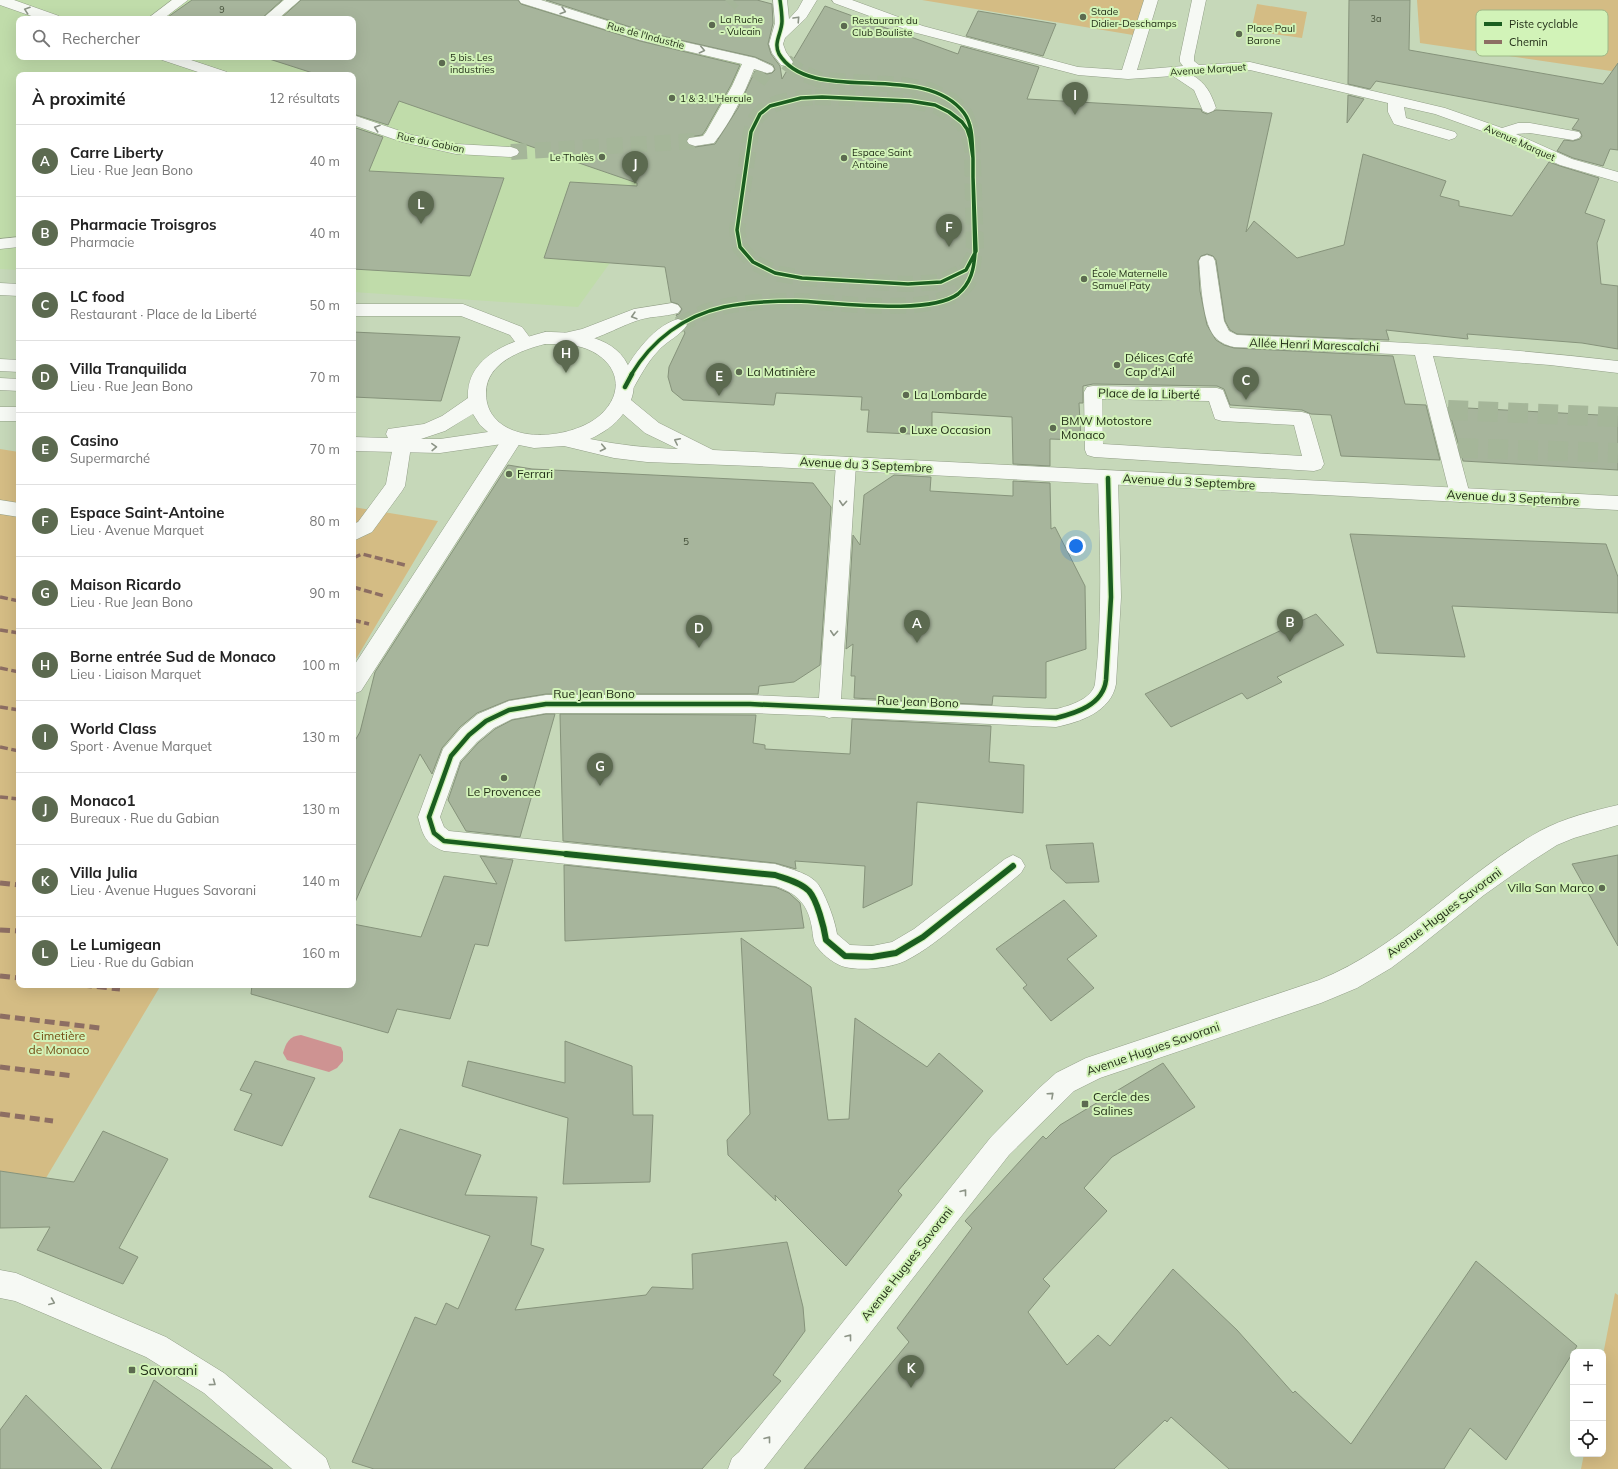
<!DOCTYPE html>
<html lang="fr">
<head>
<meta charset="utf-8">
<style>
	:root { --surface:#fff; --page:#f2f2f2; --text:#222; --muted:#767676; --line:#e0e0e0; --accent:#5c6a50 }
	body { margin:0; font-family:Mulish,sans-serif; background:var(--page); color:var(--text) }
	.controls { position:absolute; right:12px; bottom:12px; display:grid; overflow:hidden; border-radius:8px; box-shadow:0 4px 16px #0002 }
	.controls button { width:36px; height:36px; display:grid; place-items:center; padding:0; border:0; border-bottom:1px solid var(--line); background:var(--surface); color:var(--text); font:20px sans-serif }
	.you { position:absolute; left:1076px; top:546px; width:14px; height:14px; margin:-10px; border:3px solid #fff; border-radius:50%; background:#1a73e8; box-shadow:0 0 0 6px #1a73e833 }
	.badge { display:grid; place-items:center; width:26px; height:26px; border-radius:50%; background:var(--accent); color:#fff; font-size:13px; font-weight:700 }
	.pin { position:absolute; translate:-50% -33px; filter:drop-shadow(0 1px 2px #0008) }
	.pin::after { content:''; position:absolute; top:21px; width:14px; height:12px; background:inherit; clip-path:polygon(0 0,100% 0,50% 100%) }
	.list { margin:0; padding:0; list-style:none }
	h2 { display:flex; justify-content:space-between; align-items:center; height:52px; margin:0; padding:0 16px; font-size:17px }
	h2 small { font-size:13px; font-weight:400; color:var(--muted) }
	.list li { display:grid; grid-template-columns:26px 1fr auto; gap:12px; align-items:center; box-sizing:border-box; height:72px; padding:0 16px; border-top:1px solid var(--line) }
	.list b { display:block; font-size:15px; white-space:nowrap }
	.list p { margin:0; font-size:13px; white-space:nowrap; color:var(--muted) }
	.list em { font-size:13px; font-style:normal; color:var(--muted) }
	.icon { flex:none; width:22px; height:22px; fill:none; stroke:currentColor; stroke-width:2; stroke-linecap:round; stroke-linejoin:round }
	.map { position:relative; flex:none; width:1618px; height:1469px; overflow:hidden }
	.search { position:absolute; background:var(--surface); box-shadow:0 4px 16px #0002; left:16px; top:16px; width:340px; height:44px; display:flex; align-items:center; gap:10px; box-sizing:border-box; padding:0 14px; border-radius:8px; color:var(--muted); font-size:15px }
	.panel { position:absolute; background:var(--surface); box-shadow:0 4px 16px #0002; left:16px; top:72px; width:340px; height:916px; border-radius:8px }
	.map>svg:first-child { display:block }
	.built { fill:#c0dcaa; fill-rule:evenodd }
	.green { fill:#d4bc84 }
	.water { fill:#ce9392 }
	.building { fill:#a7b59c; stroke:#86937b }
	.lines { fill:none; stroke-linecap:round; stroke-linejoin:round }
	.minor-tunnel-far1 { stroke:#a5b699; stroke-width:16; stroke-dasharray:16 8; stroke-linecap:butt }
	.minor-tunnel { stroke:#a5b699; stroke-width:20; stroke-dasharray:20 10; stroke-linecap:butt }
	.minor-casing { stroke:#929f87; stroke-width:1 }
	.major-casing { stroke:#929f87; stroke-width:1 }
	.minor { fill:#f6f9f4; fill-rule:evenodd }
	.major { fill:#f6f9f4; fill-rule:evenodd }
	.quiet-far1 { stroke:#8d6e63; stroke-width:3.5; stroke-dasharray:8 3.5; stroke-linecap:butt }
	.quiet { stroke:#8d6e63; stroke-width:5; stroke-dasharray:10 5; stroke-linecap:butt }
	.cycleway-far2-casing { stroke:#d2f3b8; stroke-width:5.5 }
	.cycleway-far1-casing { stroke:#d2f3b8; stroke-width:7 }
	.cycleway-casing { stroke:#d2f3b8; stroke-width:8 }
	.cycleway-far2 { stroke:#1b5e20; stroke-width:3.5 }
	.cycleway-far1 { stroke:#1b5e20; stroke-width:4.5 }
	.cycleway { stroke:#1b5e20; stroke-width:6 }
	.oneway { stroke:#8c9486 }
	.poi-dot { fill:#5c6a50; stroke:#d2f3b8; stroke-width:1.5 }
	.labels { text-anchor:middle; stroke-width:4; stroke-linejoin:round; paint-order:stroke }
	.far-number-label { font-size:9px; fill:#445039 }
	.far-poi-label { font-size:10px; fill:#232f18; stroke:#d2f3b8; text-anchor:start }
	.far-street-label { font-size:10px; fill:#232f18; stroke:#d2f3b8 }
	.number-label { font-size:10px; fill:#445039 }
	.street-label { font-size:12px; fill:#232f18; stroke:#d2f3b8 }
	.poi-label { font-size:12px; fill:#232f18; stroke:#d2f3b8; text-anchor:start }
	.park-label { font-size:12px; fill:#754e15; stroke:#d2f3b8 }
	.near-poi-label { font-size:14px; fill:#232f18; stroke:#d2f3b8; text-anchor:start }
	.key { fill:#d2f3b8; stroke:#9eb888; stroke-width:1 }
	.key-label { font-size:11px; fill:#232f18 }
</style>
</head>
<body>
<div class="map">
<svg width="1618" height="1469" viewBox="0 0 1618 1469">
	<rect width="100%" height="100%" fill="#c6d8b9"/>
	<path class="built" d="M 0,0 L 517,0 L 752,67 L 578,307 L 353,292 L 353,75 L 19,75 L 19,270 L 0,269 ZM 19,19 L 353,19 L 353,57 L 19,57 Z"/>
	<path class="green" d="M 922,0 L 1144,0 L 1133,35 Z
		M 1417,0 L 1618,0 L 1618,72 L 1420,43 Z
		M 1257,4 L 1307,12 L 1302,38 L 1251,31 Z
		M 0,449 L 19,452 L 19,985 L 161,985 L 46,1178 L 0,1171 Z
		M 353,507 L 438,521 L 353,664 Z
		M 1615,1293 L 1618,1295 L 1618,1469 L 1581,1469 L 1584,1454 L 1603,1454 L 1603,1355 Z"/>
	<path class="water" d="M 301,1035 L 341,1047 L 343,1052 L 343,1061 L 337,1068 L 329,1072 L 287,1060 L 283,1053 C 286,1043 289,1036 301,1035 Z"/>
	<path class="building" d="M 192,0 L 282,0 L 261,19 L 165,19 Z
		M 301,0 L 518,0 L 521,4 L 640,41 L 740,65 L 731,85 L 705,131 L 702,135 L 689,137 L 686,140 L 688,145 L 695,147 L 715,144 L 738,108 L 755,71 L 767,74 L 772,73 L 775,70 L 773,65 L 755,57 L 649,33 L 546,0 L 757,0 L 772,4 L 773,23 L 768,44 L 771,54 L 780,66 L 782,79 L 789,67 L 794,63 L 793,60 L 825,6 L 958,54 L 961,46 L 1039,67 L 1027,99 L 1201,109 L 1202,112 L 1207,114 L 1216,110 L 1272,113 L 1246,232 L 1254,221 L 1297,258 L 1344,245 L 1363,154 L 1446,181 L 1440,196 L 1459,201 L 1459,206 L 1512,216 L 1549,162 L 1560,166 L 1599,178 L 1585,213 L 1605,220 L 1597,243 L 1601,284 L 1618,286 L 1618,349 L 1582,343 L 1467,334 L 1468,339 L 1386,330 L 1389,340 L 1237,334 L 1230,330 L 1225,321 L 1216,260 L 1213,256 L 1207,254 L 1201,256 L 1198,261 L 1200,291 L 1207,325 L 1216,340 L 1224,345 L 1234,348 L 1393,356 L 1405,404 L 1426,405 L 1440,460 L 1341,456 L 1331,415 L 1311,414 L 1302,410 L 1230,405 L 1224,389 L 1217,386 L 1093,384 L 1083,386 L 1083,403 L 1079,403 L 1081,440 L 1050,439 L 1050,466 L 1013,464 L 1012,417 L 932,412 L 932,435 L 867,432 L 869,410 L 861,410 L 862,397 L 776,393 L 774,405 L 683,400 L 672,391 L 668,377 L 669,367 L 685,333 L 684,331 L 688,325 L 685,320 L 678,318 L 676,315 L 679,314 L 682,309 L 678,304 L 671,302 L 665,267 L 544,258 L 570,182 L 637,186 L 637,183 L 399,101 L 388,125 L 353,114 L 353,75 L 319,75 L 263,57 L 353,57 L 353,19 L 280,19 Z
		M 1349,0 L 1410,0 L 1409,50 L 1603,84 L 1618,63 L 1618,150 L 1610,149 L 1603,166 L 1573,158 L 1557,151 L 1564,140 L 1573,141 L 1580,139 L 1582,136 L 1580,131 L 1572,129 L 1579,119 L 1376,81 L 1370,89 L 1348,84 Z
		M 978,11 L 1056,24 L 1043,56 L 966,36 Z
		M 1348,95 L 1364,99 L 1347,123 Z
		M 353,127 L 383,137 L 369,171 L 504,178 L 470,276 L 353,269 Z
		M 353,332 L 460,337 L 441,401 L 353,397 Z
		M 1448,407 L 1618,416 L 1618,470 L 1463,461 Z
		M 508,465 L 532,469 L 813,483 L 831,507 L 820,665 L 794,682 L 759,686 L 758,694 L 546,694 L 509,700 L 477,713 L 460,727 L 442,748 L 432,774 L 420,754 L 353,907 L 353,744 L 360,732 L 375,672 Z
		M 894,475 L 931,477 L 930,491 L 1013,496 L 1013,481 L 1050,483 L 1051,529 L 1055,527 L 1085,586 L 1086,649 L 1046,662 L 1046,698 L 993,696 L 992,705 L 854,698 L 855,676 L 851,676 L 853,644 L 846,649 L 853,535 L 860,545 L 864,495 Z
		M 1350,534 L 1606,544 L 1618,577 L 1618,613 L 1452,606 L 1465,657 L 1377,653 Z
		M 1316,614 L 1344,645 L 1277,677 L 1282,682 L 1247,699 L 1242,693 L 1171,727 L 1145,694 Z
		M 546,714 L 555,714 L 520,837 L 466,831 L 448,800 L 461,762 L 478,743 L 495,729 L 512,720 Z
		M 560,714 L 756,715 L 753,743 L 765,745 L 765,749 L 850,754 L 852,719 L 991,726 L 989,762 L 1024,765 L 1023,813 L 917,802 L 912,885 L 863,908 L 865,866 L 795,861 L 796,869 L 775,863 L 563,841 Z
		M 1093,843 L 1099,882 L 1066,883 L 1051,869 L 1046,845 Z
		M 1618,855 L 1618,946 L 1572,864 Z
		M 480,856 L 513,860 L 488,946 L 475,944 L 450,1019 L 397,1009 L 388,1033 L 251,994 L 252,985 L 353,985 L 353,924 L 421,937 L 444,876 L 497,884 Z
		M 564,865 L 775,887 L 789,893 L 800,903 L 804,928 L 565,941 Z
		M 1064,900 L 1097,936 L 1067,959 L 1094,988 L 1051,1021 L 1023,988 L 1027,985 L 996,949 Z
		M 741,938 L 811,987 L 828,1120 L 849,1119 L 855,1018 L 927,1067 L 939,1053 L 983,1091 L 898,1191 L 902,1195 L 846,1266 L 775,1195 L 776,1201 L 728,1155 L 727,1140 L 750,1114 Z
		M 565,1041 L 632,1066 L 633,1115 L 653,1115 L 650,1182 L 563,1184 L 568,1118 L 462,1086 L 468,1061 L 565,1083 Z
		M 255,1061 L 315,1078 L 282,1146 L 234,1130 L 252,1094 L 240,1090 Z
		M 1163,1063 L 1195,1107 L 1112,1157 L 1084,1188 L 1107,1211 L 1043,1279 L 1050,1286 L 1028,1312 L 1067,1365 L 1098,1335 L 1110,1346 L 1173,1269 L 1237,1330 L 1293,1393 L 1295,1391 L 1351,1444 L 1476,1261 L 1577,1346 L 1506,1460 L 1470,1428 L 1444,1469 L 1229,1469 L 1171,1417 L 1167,1422 L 1165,1420 L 1114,1469 L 804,1469 L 909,1342 L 897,1328 L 972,1228 L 965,1221 L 1043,1136 L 1046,1139 L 1060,1125 Z
		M 400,1129 L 481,1155 L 465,1195 L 537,1197 L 531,1245 L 544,1249 L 515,1310 L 646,1295 L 652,1287 L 693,1289 L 692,1254 L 787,1242 L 803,1307 L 805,1331 L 773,1375 L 781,1381 L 702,1469 L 374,1469 L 352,1462 L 415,1317 L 436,1325 L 446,1303 L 458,1309 L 490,1236 L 369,1197 Z
		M 103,1131 L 168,1159 L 119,1248 L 138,1257 L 123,1284 L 37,1250 L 50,1227 L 0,1228 L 0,1171 L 74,1182 Z
		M 154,1380 L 196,1411 L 273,1469 L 111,1469 Z
		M 26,1395 L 102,1469 L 0,1469 L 0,1430 Z"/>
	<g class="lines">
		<path class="minor-tunnel-far1" d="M 729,4 L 733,0
			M 786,62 L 800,72 L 820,80 L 904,85 L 929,90 L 952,101 L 965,114 L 972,134 L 976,251 L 974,255
			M 758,81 L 764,73
			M 815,97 L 908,100 L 937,106 L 963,123 L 972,145 L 974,255 L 966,270 L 941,282 L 908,284 L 802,278 L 775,273 L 753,262 L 740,247 L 737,230 L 751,132 C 753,127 754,121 757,117 C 769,100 796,99 815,97 Z
			M 511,152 L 695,141
			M 678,325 C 690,320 702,312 714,309 C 738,302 771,301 796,301 C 836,301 941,320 967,284 C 971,279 974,262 974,255"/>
		<path class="minor-tunnel" d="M 1448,410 L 1618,417
			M 1458,448 L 1618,453"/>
		<g class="minor-casing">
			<path id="minor" d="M 0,0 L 14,0 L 59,16 L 61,19 L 40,19 L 0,5 Z
				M 172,0 L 188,0 L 163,19 L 147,19 Z
				M 284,0 L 300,0 L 278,19 L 262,19 Z
				M 519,0 L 541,0 L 649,34 L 755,58 L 772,66 L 774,69 L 772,72 L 767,73 L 754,69 C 744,94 731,122 714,143 L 695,146 L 689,144 L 687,141 L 689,138 L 703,136 L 706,132 L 732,86 L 742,64 L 640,40 L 521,3 Z
				M 773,0 L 787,0 L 789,19 L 798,9 L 803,0 L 817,0 L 806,18 L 785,38 L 783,44 L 786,52 L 793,62 L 791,65 L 786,66 L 781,65 L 772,53 L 769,44 L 775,23 Z
				M 832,0 L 852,0 L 923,26 L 1078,67 L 1122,70 L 1144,0 L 1158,0 L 1137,70 L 1183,66 L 1180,62 L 1180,57 L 1192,0 L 1206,0 L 1194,57 L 1194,61 L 1199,65 L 1250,62 L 1445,108 L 1502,128 L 1518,123 L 1530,123 L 1579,132 L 1581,135 L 1579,138 L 1573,140 L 1530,133 L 1516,134 L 1572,159 L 1618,172 L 1618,182 L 1560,165 L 1496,136 L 1435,114 L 1404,107 L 1406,118 L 1455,132 L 1457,135 L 1455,138 L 1449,140 L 1394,124 L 1388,112 L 1388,103 L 1250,70 L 1192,75 C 1206,83 1211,93 1216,108 L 1213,111 L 1208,113 L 1203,111 L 1194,90 L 1173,76 L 1128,79 L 1078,75 L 913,32 L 834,3 Z
				M 160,57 L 182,57 L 227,72 L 229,75 L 207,75 L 162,60 Z
				M 353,115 L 412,135 L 456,144 L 511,147 L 517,149 L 519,152 L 517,155 L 511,157 L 456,154 L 402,142 L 353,125 Z
				M 19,237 L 19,247 L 0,249 L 0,239 Z
				M 1207,255 L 1213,257 L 1215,261 L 1224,321 L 1229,331 L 1237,335 C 1365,340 1491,346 1618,361 L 1618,373 L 1550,365 L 1433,356 L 1470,495 L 1467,500 L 1460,502 L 1453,500 L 1450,495 L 1415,355 L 1234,347 C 1229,346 1221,343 1217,339 C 1202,326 1201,281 1199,261 L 1201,257 Z
				M 0,283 L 19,284 L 19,296 L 0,295 Z
				M 672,303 L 678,305 L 681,309 L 678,313 C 664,317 649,316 636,321 C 615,328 582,349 560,342 L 557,338 L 560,334 L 582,329 L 634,309 Z
				M 353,304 L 463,304 L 522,327 L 534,343 L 531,347 L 525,349 L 519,347 L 510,335 L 461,316 L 353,316 Z
				M 678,319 L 684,321 L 687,325 C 681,335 667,341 659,350 C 647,362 640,377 631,392 L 625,393 L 619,392 L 616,387 C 628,362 650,327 678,319 Z
				M 0,378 L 19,379 L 19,391 L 0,390 Z
				M 1093,386 L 1217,388 L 1223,390 L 1230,408 L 1302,412 L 1309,414 L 1311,419 L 1324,464 L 1321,469 L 1314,471 L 1094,457 L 1087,455 L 1085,450 L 1084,392 L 1087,387 ZM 1102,399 L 1209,401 L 1215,419 L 1222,421 L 1294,425 L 1302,456 L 1103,444 Z
				M 513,431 L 520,433 L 522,438 L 520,443 L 361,691 L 353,694 L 353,667 L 506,433 Z
				M 402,439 L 409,441 L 411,446 L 405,486 L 402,491 L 372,532 L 353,541 L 353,524 L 358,522 L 386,484 L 393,446 L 395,441 Z
				M 846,457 L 853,459 L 856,464 L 841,699 L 1056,709 C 1069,706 1092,699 1095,684 C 1103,615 1100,547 1098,478 L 1101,473 L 1108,471 L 1115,473 L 1118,478 L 1121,597 L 1116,684 C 1111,712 1080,722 1056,727 L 833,717 L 829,718 L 824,716 L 750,713 L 546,713 L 512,719 L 494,728 L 477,742 L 460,761 L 440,817 L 444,827 L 449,831 L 775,864 C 787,868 810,873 818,884 C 826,896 835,920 837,934 L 850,945 L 872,946 L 892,942 L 914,929 L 1005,859 L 1013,855 L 1021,859 L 1025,866 L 1021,873 C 1001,890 980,906 959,923 C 942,937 925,951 905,961 C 890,968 861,971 845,967 C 836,965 824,956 818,948 C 813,943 813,935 812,928 C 808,904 797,893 775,886 L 444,851 C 425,844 423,835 418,817 L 443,749 L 461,728 L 478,714 L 509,701 L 546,695 L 750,695 L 819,698 L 836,464 L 839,459 Z
				M 0,500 L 19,503 L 19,517 L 0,514 Z
				M 1618,805 L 1618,825 L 1574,838 L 1557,845 L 1532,861 L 1484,895 L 1415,950 L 1391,968 L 1357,988 L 1321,1003 L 1100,1078 L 1074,1091 L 1009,1155 L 764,1469 L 728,1469 L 732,1458 L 739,1452 L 991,1137 L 1037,1090 L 1056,1073 L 1086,1058 L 1319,980 C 1403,946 1462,874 1540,831 C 1564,818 1592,811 1618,805 Z
				M 0,1270 L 16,1273 L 166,1337 L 224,1373 L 326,1458 L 330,1469 L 292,1469 L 204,1393 L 146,1357 L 15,1301 L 0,1298 Z"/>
		</g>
		<g class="major-casing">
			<path id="major" d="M 545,332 C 576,332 618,336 630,370 C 634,380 635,390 631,400 L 659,423 L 713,450 L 1618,496 L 1618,510 L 753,466 L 647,462 L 614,458 L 564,446 L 534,448 L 509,443 L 440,453 L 353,451 L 353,437 L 388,438 L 386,434 L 388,429 L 424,424 L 442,416 L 468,398 C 466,356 511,341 545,332 ZM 545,344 C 559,344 574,344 587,349 C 619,362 626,393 599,416 C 573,438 509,446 490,411 C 487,405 486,399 486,393 C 486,363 521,350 545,344 ZM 473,414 L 480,425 L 488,432 L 440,439 L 421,439 L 445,431 ZM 623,414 L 645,433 L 678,449 C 648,448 619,445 590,439 C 603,433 615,425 623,414 Z
				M 0,359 L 19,360 L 19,372 L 0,371 Z
				M 0,407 L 19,407 L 19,421 L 0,421 Z"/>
		</g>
		<use href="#minor" class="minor"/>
		<use href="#major" class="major"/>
		<path class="quiet-far1" d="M 353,558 L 362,554 L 405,565
			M 353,587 L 384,596
			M 0,597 L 19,601
			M 353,620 L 369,624
			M 0,630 L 19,633
			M 0,668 L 19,672
			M 0,707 L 19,710
			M 0,747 L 19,751
			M 0,797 L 19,799"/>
		<path class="quiet" d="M 0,883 L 19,885
			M 0,930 L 19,931
			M 0,976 L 19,978
			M 82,985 L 120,989
			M 0,1016 L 100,1028
			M 0,1067 L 74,1076
			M 0,1114 L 53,1121"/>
		<g class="cycleway-far2-casing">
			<path id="cycleway-far2" d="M 780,0 C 781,7 782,14 782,21 C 782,33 773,42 779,54 C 811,107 923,59 964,113 C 973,125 972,143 973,158
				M 973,158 L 973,177
				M 973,158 L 973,177
				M 973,158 L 970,138 L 967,129 L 962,122 L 949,112 L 935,105 L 910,101 L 822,97 L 801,98 L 770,106 L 760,114 L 751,132 L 737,230 L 740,247 L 753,262 L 775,273 L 802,278 L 908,284 L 941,282 L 966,270 L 975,253
				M 973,177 L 976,251 L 975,253
				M 973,177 L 975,253
				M 631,375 C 652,340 684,316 724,307 C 747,302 772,301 796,301 C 833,302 929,316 958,294 C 971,283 974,269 975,253"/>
		</g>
		<g class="cycleway-far1-casing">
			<path id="cycleway-far1" d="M 625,387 L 632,374
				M 576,855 L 444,841 L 434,833 L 429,817 L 451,756 L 469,735 L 486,721 L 509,710 L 546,704 L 750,704 L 1056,718 C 1076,713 1103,705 1106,680 L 1111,597 L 1108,478"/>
		</g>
		<g class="cycleway-casing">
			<path id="cycleway" d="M 566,854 L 775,875 C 786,879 800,882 809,891 C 817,900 824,927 826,940 L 845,956 L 872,957 L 896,953 L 923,937 L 1013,866"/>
		</g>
		<use href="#cycleway-far2" class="cycleway-far2"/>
		<use href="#cycleway-far1" class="cycleway-far1"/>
		<use href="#cycleway" class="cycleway"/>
	</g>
	<defs><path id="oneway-chevron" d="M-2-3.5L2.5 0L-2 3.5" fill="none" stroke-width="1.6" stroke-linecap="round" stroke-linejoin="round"/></defs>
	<g class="oneway">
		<use href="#oneway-chevron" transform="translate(27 10) rotate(-161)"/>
		<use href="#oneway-chevron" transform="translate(563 11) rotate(17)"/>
		<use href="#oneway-chevron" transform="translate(797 19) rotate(-47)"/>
		<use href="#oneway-chevron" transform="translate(702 50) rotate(13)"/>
		<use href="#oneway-chevron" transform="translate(377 128) rotate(-161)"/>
		<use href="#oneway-chevron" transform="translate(634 316) rotate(164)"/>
		<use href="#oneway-chevron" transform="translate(677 441) rotate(-154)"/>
		<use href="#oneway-chevron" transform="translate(434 447) rotate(-2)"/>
		<use href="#oneway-chevron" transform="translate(603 448) rotate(12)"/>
		<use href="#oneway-chevron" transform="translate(843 503) rotate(94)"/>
		<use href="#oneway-chevron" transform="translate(834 633) rotate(94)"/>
		<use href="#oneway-chevron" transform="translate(1051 1095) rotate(-42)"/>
		<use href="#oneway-chevron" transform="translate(964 1192) rotate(-52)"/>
		<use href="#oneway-chevron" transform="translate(52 1302) rotate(22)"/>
		<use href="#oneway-chevron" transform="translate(849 1337) rotate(-52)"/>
		<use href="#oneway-chevron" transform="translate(213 1383) rotate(36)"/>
		<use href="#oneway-chevron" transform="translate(768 1439) rotate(-52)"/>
	</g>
	<g class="poi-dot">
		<circle cx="1083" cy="17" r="4"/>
		<circle cx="712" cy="25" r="4"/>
		<circle cx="844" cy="26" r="4"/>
		<circle cx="1239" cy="34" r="4"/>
		<circle cx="442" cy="63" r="4"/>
		<circle cx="672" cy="98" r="4"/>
		<circle cx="602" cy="157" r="4"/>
		<circle cx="844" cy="158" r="4"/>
		<circle cx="1084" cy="279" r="4"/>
		<circle cx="1117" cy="365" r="4"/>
		<circle cx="739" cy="372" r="4"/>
		<circle cx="906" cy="395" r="4"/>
		<circle cx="1053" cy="428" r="4"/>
		<circle cx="903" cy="430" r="4"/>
		<circle cx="509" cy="474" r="4"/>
		<circle cx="504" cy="778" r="4"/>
		<circle cx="1602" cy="888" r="4"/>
		<rect x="1081" y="1100" width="8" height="8" rx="2"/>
		<rect x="128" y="1366" width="8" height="8" rx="2"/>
	</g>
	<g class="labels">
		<g class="far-number-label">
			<text x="222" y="13">9</text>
			<text x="1376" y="22">3a</text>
		</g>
		<g class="far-poi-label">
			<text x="1091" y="15">Stade<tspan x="1091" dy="12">Didier-Deschamps</tspan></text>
			<text x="720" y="23">La Ruche<tspan x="720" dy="12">- Vulcain</tspan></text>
			<text x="852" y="24">Restaurant du<tspan x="852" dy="12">Club Bouliste</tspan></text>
			<text x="1247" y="32">Place Paul<tspan x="1247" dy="12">Barone</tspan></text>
			<text x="450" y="61">5 bis. Les<tspan x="450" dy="12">industries</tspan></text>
			<text x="680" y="102">1 &amp; 3. L'Hercule</text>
			<text x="852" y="156">Espace Saint<tspan x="852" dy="12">Antoine</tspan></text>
			<text x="594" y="161" text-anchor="end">Le Thalès</text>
			<text x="1092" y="277">École Maternelle<tspan x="1092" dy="12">Samuel Paty</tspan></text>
		</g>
		<g class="far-street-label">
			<text transform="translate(646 35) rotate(15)" y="4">Rue de l'Industrie</text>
			<text transform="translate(1208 69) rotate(-4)" y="4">Avenue Marquet</text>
			<text transform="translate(431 142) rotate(12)" y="4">Rue du Gabian</text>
			<text transform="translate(1520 142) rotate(24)" y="4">Avenue Marquet</text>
		</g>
		<g class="number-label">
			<text x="686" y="545">5</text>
		</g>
		<g class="street-label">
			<text transform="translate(1314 345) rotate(2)" y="4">Allée Henri Marescalchi</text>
			<text transform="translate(1149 394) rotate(1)" y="4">Place de la Liberté</text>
			<text transform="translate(866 465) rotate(3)" y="4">Avenue du 3 Septembre</text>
			<text transform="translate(1189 482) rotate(3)" y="4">Avenue du 3 Septembre</text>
			<text transform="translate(1513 498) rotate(3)" y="4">Avenue du 3 Septembre</text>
			<text x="594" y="698">Rue Jean Bono</text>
			<text transform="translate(918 702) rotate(2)" y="4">Rue Jean Bono</text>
			<text transform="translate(1444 913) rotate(-37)" y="4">Avenue Hugues Savorani</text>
			<text transform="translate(1153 1049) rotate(-19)" y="4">Avenue Hugues Savorani</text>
			<text transform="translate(907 1264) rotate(-52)" y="4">Avenue Hugues Savorani</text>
		</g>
		<g class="poi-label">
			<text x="1125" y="362">Délices Café<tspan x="1125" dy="14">Cap d'Ail</tspan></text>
			<text x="747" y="376">La Matinière</text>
			<text x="914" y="399">La Lombarde</text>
			<text x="1061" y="425">BMW Motostore<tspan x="1061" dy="14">Monaco</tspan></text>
			<text x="911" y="434">Luxe Occasion</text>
			<text x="517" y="478">Ferrari</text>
			<text x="504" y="796" text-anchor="middle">Le Provencee</text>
			<text x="1594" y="892" text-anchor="end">Villa San Marco</text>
			<text x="1093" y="1101">Cercle des<tspan x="1093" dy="14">Salines</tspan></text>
		</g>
		<g class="park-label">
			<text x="59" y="1040">Cimetière<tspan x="59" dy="14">de Monaco</tspan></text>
		</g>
		<g class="near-poi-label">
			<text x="140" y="1375">Savorani</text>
		</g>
	</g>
	<rect x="1476" y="10" width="132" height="46" rx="6" class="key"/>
	<rect x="1484" y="22" width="18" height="4" fill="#1b5e20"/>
	<rect x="1484" y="40" width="18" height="4" fill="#8d6e63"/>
	<g class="key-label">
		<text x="1509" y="28">Piste cyclable</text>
		<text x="1509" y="46">Chemin</text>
	</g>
</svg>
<div class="controls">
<button>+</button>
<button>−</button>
<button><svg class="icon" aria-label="locate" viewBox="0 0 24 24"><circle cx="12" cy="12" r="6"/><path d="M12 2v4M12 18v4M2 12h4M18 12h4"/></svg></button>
</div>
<div class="you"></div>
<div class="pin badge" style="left:917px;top:643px">A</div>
<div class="pin badge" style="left:1290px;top:642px">B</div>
<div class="pin badge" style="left:1246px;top:400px">C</div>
<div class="pin badge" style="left:699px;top:648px">D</div>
<div class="pin badge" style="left:719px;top:396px">E</div>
<div class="pin badge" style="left:949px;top:247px">F</div>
<div class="pin badge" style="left:600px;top:786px">G</div>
<div class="pin badge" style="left:566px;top:373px">H</div>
<div class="pin badge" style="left:1075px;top:115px">I</div>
<div class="pin badge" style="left:635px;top:184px">J</div>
<div class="pin badge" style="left:911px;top:1388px">K</div>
<div class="pin badge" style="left:421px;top:224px">L</div>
<div class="search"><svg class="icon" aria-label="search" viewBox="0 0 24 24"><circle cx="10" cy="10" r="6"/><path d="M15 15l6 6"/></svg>Rechercher</div>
<section class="panel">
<h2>À proximité<small>12 résultats</small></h2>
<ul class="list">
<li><span class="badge">A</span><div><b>Carre Liberty</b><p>Lieu · Rue Jean Bono</p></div><em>40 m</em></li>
<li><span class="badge">B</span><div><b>Pharmacie Troisgros</b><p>Pharmacie</p></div><em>40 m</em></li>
<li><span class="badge">C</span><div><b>LC food</b><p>Restaurant · Place de la Liberté</p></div><em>50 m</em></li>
<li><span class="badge">D</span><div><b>Villa Tranquilida</b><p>Lieu · Rue Jean Bono</p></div><em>70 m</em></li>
<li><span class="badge">E</span><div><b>Casino</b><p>Supermarché</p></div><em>70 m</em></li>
<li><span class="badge">F</span><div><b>Espace Saint-Antoine</b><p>Lieu · Avenue Marquet</p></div><em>80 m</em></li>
<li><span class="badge">G</span><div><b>Maison Ricardo</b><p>Lieu · Rue Jean Bono</p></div><em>90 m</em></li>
<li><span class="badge">H</span><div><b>Borne entrée Sud de Monaco</b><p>Lieu · Liaison Marquet</p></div><em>100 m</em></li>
<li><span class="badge">I</span><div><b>World Class</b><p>Sport · Avenue Marquet</p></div><em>130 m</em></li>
<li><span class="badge">J</span><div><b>Monaco1</b><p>Bureaux · Rue du Gabian</p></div><em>130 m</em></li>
<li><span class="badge">K</span><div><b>Villa Julia</b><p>Lieu · Avenue Hugues Savorani</p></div><em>140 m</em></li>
<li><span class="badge">L</span><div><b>Le Lumigean</b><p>Lieu · Rue du Gabian</p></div><em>160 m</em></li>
</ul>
</section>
</div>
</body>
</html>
